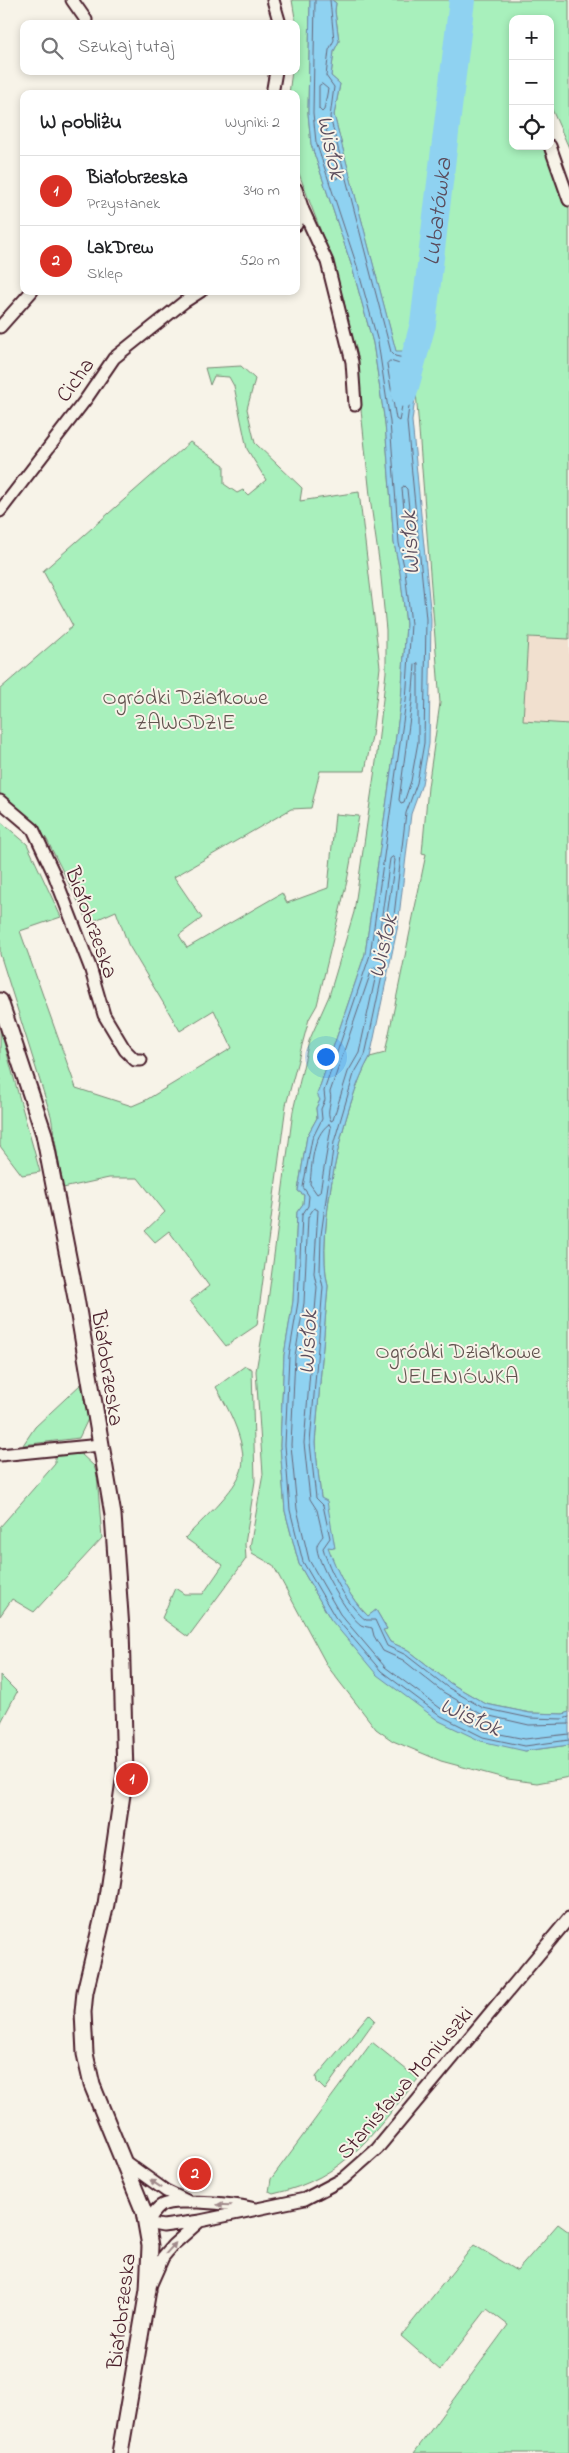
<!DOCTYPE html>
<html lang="pl">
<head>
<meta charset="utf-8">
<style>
	:root { --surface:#fff; --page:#f6f6f6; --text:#202124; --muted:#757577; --line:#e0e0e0; --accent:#d93025 }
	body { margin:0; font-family:"Indie Flower",sans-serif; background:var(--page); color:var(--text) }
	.controls { position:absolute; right:15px; top:15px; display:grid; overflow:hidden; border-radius:10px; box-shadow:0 2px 8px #0003 }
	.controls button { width:45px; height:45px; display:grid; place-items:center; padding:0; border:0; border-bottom:1px solid var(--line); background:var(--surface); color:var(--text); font:25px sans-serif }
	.you { position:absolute; left:325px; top:1056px; width:18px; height:18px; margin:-12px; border:4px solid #fff; border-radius:50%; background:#1a73e8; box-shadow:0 0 0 8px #1a73e833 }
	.badge { display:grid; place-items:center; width:32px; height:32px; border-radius:50%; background:var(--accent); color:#fff; font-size:16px; font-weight:700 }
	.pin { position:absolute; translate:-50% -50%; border:2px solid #fff; box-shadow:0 1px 5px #0006 }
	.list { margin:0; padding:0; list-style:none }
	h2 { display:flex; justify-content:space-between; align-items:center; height:65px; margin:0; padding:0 20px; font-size:21px }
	h2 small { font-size:16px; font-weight:400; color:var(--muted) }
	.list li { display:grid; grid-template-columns:32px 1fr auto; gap:15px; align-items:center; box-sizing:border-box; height:70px; padding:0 20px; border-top:1px solid var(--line) }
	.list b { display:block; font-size:19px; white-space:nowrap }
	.list p { margin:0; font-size:16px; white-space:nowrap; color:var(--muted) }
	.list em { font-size:16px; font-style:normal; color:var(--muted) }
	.icon { flex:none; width:28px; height:28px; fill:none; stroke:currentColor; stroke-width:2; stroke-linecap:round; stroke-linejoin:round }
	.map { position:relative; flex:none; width:569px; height:2453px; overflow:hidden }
	.search { position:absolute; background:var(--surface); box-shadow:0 2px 8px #0003; left:20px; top:20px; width:280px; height:55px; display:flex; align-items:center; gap:12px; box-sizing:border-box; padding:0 18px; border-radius:10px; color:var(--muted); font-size:19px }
	.panel { position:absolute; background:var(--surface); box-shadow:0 2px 8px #0003; left:20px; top:90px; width:280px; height:205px; border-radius:10px }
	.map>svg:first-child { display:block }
	.built { fill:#f1e0cf }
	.green { fill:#a8f0bc; stroke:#798874 }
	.water { fill:#8fd2f1; stroke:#738aa2 }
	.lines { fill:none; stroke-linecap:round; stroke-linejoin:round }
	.shore { stroke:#66677a; stroke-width:1 }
	.river { stroke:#8fd2f1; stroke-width:26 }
	.minor-casing { stroke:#4a1f2b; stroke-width:15 }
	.tertiary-casing { stroke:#4a1f2b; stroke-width:19 }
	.minor { stroke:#f7f3e8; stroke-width:11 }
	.tertiary { stroke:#f7f3e8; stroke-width:15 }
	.oneway { fill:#a0898a }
	.labels { text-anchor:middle; stroke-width:4; stroke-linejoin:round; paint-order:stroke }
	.street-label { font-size:22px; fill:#4a1f2b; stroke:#f7f3e8 }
	.park-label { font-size:22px; fill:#62534f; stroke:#f7f3e8 }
	.water-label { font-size:24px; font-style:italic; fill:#5b4c5c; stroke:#f7f3e8 }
</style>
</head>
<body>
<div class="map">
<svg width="569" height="2453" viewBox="0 0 569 2453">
	<rect width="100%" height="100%" fill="#f7f3e8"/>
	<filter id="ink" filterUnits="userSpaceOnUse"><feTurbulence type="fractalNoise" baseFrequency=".02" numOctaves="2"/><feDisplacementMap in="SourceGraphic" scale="10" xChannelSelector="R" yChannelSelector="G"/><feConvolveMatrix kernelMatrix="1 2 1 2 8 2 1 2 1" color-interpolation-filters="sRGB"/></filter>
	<g filter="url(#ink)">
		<path class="built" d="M 528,637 L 569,639 L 569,724 L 523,721 Z"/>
		<path class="green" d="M 292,0 L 310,0 L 308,113 L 311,144 L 352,267 L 373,343 L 385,423 L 394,543 L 400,572 L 406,624 L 401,701 L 365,954 L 319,1089 L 320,1100 L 316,1108 L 317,1118 L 307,1136 L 298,1191 L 304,1195 L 303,1204 L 297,1212 L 293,1302 L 284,1355 L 280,1445 L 285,1511 L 299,1564 L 331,1620 L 525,1751 L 569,1745 L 569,1777 L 537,1783 L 508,1779 L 441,1761 L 393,1741 L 376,1729 L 328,1667 L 273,1565 L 252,1553 L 250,1547 L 263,1474 L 256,1371 L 268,1301 L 293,1111 L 309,1041 L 329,996 L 354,912 L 376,762 L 386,672 L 386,630 L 380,567 L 371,505 L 355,353 L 344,302 L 320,229 L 296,166 L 296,94 L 289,94 L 292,71 L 296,71 L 296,24 Z
			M 332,0 L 569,0 L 569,148 L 550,105 L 550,19 L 513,19 L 513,146 L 550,146 L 550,141 L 569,183 L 569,639 L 528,637 L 523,721 L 569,724 L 569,1712 L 563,1714 L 530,1713 L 486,1704 L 450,1683 L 408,1650 L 390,1642 L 383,1630 L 387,1629 L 376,1610 L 368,1616 C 349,1598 336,1570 327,1546 L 334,1548 L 321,1498 L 315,1443 L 328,1286 C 315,1234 343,1103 370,1057 L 385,1053 L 426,854 L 422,853 L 428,787 L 440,703 L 413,352 L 396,352 L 334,115 L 340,84 L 331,76 L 334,51 L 339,41 L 335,11 L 336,3 Z
			M 241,366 L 255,379 L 247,409 L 255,443 L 302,488 L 300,501 L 359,492 L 380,667 L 372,736 L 365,771 L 320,771 L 311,808 L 291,809 L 174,877 L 202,918 L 179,935 L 187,948 L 282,893 L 287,903 L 328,888 L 335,814 L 359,816 L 347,881 L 317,1005 L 309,1019 L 286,1105 L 257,1325 L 226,1346 L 190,1301 L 209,1286 L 169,1231 L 155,1242 L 145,1231 L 165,1212 L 138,1178 L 109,1178 L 63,1188 L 51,1116 L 0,954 L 0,821 L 27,844 L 61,917 L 20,931 L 76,1088 L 132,1106 L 146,1100 L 232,1048 L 214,1010 L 180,1031 L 128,944 L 116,911 L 89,923 L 46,838 L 0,798 L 0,689 L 73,626 L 43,571 L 190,442 L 224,465 L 224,484 L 237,493 L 243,490 L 248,495 L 266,480 L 247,449 L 234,386 L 229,377 L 214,376 L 210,385 L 205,368 Z
			M 0,1028 L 40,1172 L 22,1175 L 0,1146 Z
			M 245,1366 L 252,1369 L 255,1481 L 245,1544 L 246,1559 L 188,1637 L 162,1618 L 175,1588 L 184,1594 L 203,1594 L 223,1565 L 185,1538 C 201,1521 231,1495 240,1474 C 251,1449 228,1408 216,1387 Z
			M 81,1384 L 88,1419 L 79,1438 L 23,1445 L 35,1427 Z
			M 81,1454 L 94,1466 L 97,1475 L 102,1538 L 34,1612 L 12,1599 L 0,1616 L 0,1527 L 55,1464 L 55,1455 Z
			M 0,1675 L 17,1692 L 0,1724 Z
			M 369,2014 L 375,2020 L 325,2090 L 317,2082 L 316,2077 Z
			M 372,2042 L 418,2079 C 373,2133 346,2178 273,2194 L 269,2192 L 271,2179 Z
			M 558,2224 L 569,2232 L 569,2453 L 414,2453 L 508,2325 L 487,2309 L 440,2370 L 401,2336 L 474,2245 L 517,2271 Z"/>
		<path class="water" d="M 310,0 L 332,0 L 336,3 L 335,11 L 339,41 L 334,51 L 331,76 L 340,84 L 334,115 L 396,351 L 413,351 L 416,391 L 412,421 L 431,619 L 429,744 L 422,784 L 411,814 L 398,925 L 370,1057 C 343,1103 315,1234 328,1286 L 315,1443 L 321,1498 L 327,1501 L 335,1548 L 328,1547 C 336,1569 350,1600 368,1616 L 376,1610 L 387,1629 L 383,1630 L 390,1642 L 408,1650 L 450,1683 L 486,1704 L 530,1713 L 563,1714 L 569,1712 L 569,1745 L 525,1751 L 481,1741 L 439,1721 L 377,1675 L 331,1620 L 299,1564 L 285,1511 L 280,1445 L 284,1355 L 293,1301 L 297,1212 L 303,1204 L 304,1195 L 298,1191 L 307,1136 L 317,1118 L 316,1108 L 320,1100 L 317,1094 L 319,1089 L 365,954 L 401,701 L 406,624 L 400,572 L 394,543 L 385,423 L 373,343 L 352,267 L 311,144 L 308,113 Z"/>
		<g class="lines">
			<path class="shore" d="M 315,0 L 313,113 L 316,142 L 357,266 L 378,342 L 390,422 L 399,543 L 405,571 L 411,624 L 406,701 L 370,955 L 324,1091 L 325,1100 L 321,1109 L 322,1119 L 312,1139 L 303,1187 L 309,1196 L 308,1206 L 302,1215 L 298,1302 L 289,1356 L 285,1445 L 290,1510 L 303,1562 L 335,1617 L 381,1671 L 441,1716 L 483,1737 L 525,1746 L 569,1740
				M 330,0 L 334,40 L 329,50 L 326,76 L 334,87 L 330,117 L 391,352 L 395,356 L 408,359 L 411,391 L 407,422 L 426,619 L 424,743 L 417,783 L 406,813 L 393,924 L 371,1028 L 365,1055 L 354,1074 L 334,1142 L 321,1235 L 320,1273 L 323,1287 L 310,1443 L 316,1498 L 323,1505 L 330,1538 L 323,1548 C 329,1570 348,1607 366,1620 L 375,1620 L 387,1646 L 406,1655 L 447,1687 L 483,1708 L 530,1718 L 563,1719 L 569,1717
				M 322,84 L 328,89 L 324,110 L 322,112 L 319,109 L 319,86 Z
				M 322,123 L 325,125 L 338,176 L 337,179 L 334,178 L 322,141 Z
				M 390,361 L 403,365 L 405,391 L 399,421 L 396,419 L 387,364 Z
				M 404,486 L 407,489 L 414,557 L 412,559 L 409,558 L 402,489 Z
				M 418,663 L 418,742 L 411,781 L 404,802 L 401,803 L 399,800 L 412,702 L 415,665 Z
				M 393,857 L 395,860 L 383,943 L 380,945 L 378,942 L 390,859 Z
				M 375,967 L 377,970 L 359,1053 L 348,1072 L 333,1120 L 331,1121 C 325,1111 333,1102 330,1092 L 372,969 Z
				M 329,1124 L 331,1127 L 320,1192 L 317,1194 L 310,1184 C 312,1166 312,1136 329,1124 Z
				M 569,1724 L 529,1725 L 481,1714 L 443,1692 L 403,1660 L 383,1651 L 374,1636 L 372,1628 C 369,1627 365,1627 361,1625 C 348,1616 319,1566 317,1549 C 316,1544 320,1540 323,1536 L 317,1510 L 310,1499 L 304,1443 L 317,1287 L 314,1273 L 318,1210 L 314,1208 L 308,1217 L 304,1303 L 295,1356 L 291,1445 L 297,1509 L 309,1560 L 340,1614 L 385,1667 L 444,1711 L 485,1731 L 525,1739 L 569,1734"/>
			<path class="river" id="s1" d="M 404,394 L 423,324 L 462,0"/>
			<g class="minor-casing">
				<path id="minor" d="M 72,0 L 86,20
					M 273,0 L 280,24
					M 272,94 L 276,71
					M 550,146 L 569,200
					M 296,189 L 303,210 L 296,225
					M 303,210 L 327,262 L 352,362 L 355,405
					M 0,327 L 32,291
					M 0,511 L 86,399 L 114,358 L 184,302 L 201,291
					M 0,801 L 33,829 L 54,874 L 90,967 L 104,1015 L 125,1050 L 135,1060 L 141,1060
					M 0,1455 L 100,1445
					M 124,2161 L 166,2191 L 189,2202
					M 200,2221 L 163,2226 L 147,2223 C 152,2216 157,2206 165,2204 C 183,2199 237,2204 255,2209
					M 151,2284 L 163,2257 L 173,2245 L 200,2221 L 305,2199 L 343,2179 L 377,2149 L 569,1918"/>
			</g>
			<g class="tertiary-casing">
				<path id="tertiary" d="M 0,1001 L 44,1134 L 76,1298 L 113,1515 L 121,1629 L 125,1774 L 106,1904 L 85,1992 L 83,2012 L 85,2054 L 92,2085 L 144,2212 L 150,2246 L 148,2290 L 120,2453"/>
			</g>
			<use href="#minor" class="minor"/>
			<use href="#tertiary" class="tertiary"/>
		</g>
		<defs><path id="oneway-solid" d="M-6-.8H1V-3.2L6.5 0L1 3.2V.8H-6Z" transform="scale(1.25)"/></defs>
		<g class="oneway">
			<use href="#oneway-solid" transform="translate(156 2184) rotate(-146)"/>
			<use href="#oneway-solid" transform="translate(224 2205) rotate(-178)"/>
			<use href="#oneway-solid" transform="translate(171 2248) rotate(-48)"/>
		</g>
	</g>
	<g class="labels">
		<g class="street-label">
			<text transform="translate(74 379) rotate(-54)" y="8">Cicha</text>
			<text transform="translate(93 922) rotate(70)" y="8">Białobrzeska</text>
			<text transform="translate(109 1368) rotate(81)" y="8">Białobrzeska</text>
			<text transform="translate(404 2082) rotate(-49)" y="8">Stanisława Moniuszki</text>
			<text transform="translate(120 2311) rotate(-83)" y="8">Białobrzeska</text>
		</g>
		<g class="park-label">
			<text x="185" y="704">Ogródki Działkowe<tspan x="185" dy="25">ZAWODZIE</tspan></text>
			<text x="458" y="1358">Ogródki Działkowe<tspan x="458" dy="25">JELENIÓWKA</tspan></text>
		</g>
		<g class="water-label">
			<text transform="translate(332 147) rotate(78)" y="8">Wisłok</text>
			<text dy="8" stroke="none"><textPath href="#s1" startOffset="186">Lubatówka</textPath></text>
			<text transform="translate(409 543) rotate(-93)" y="8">Wisłok</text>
			<text transform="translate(382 946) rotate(-77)" y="8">Wisłok</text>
			<text transform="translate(307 1342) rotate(-87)" y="8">Wisłok</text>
			<text transform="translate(471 1716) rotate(24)" y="8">Wisłok</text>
		</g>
	</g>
</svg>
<div class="controls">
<button>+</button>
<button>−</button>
<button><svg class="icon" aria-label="locate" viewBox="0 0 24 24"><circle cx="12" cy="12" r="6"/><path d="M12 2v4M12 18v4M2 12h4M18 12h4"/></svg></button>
</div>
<div class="you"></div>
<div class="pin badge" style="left:132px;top:1779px">1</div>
<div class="pin badge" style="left:195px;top:2174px">2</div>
<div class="search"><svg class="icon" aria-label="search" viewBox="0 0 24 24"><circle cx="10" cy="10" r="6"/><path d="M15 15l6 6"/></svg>Szukaj tutaj</div>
<section class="panel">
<h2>W pobliżu<small>Wyniki: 2</small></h2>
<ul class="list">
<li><span class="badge">1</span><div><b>Białobrzeska</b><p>Przystanek</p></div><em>340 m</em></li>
<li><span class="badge">2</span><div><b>LakDrew</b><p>Sklep</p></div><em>520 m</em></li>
</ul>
</section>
</div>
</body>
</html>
